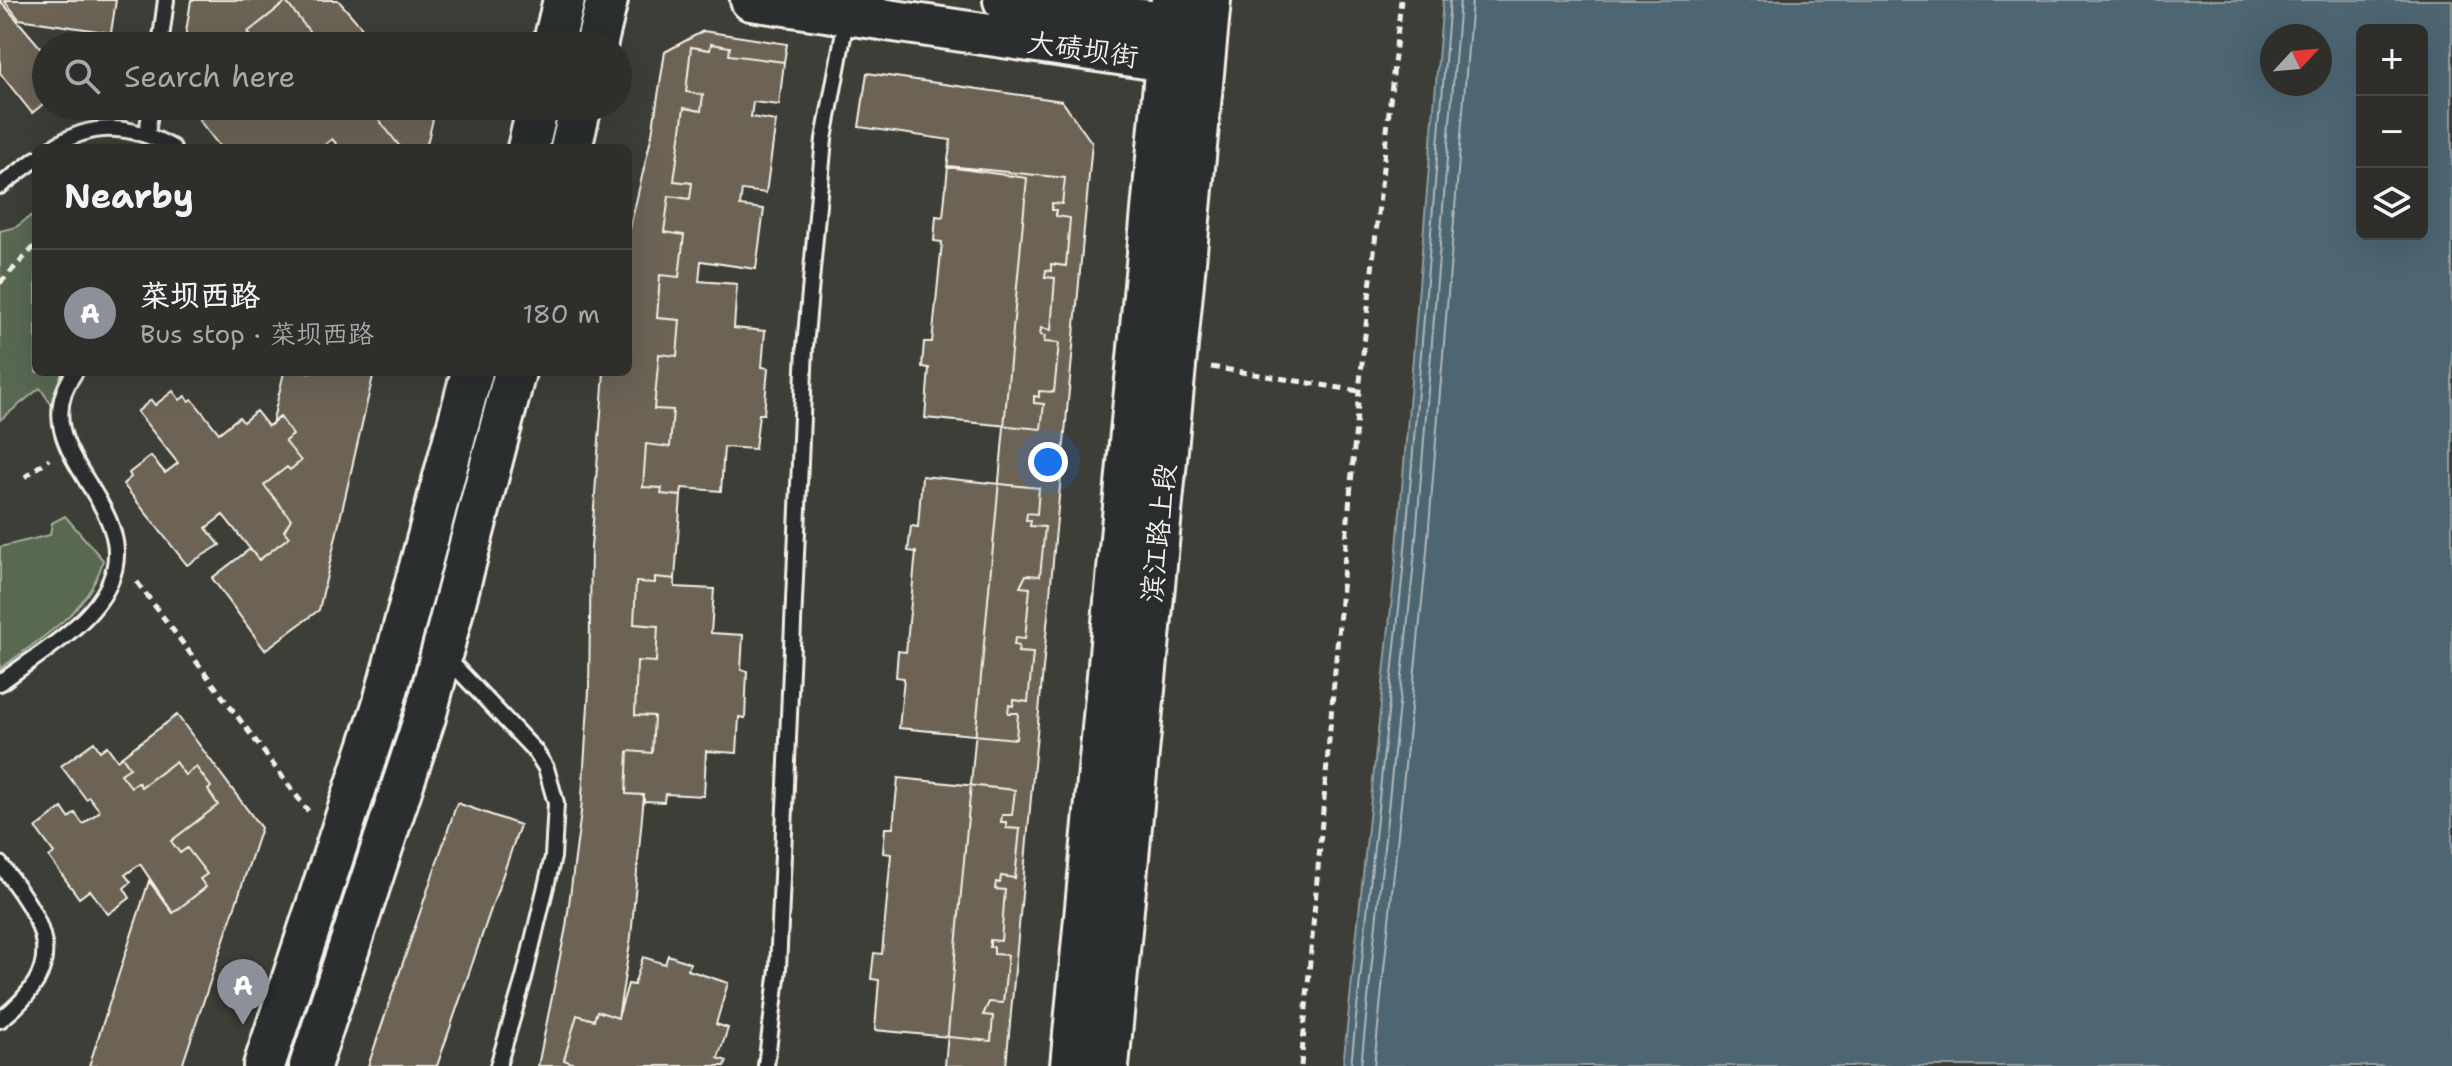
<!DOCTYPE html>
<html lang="en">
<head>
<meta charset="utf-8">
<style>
	:root { --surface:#2e2e2b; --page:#3a3a37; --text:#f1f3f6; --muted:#a7a8a9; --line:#494a47; --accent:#8c9099 }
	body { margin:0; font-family:"Shantell Sans","LXGW WenKai TC",sans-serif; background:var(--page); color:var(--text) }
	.controls { position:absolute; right:24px; top:24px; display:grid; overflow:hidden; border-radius:12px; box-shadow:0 8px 32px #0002 }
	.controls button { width:72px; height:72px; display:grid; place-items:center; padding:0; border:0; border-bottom:2px solid var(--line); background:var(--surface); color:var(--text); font:40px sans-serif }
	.compass { position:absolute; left:2260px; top:24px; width:72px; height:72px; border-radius:50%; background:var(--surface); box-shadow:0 8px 32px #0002; rotate:64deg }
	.you { position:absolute; left:1048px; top:462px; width:28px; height:28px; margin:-20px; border:6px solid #fff; border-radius:50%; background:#1a73e8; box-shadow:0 0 0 12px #1a73e833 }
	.badge { display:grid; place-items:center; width:52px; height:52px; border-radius:50%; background:var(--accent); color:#fff; font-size:26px; font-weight:700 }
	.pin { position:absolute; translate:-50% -66px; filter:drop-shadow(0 2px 4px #0008) }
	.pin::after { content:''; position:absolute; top:42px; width:28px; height:24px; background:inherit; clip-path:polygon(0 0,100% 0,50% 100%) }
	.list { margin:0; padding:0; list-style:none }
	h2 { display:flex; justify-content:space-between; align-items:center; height:104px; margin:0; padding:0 32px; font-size:34px }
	h2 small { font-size:26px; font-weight:400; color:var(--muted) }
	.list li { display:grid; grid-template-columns:52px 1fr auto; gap:24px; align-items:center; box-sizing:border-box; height:128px; padding:0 32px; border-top:2px solid var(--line) }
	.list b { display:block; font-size:30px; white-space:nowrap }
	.list p { margin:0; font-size:26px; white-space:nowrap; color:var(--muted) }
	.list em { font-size:26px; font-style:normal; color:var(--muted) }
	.icon { flex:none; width:44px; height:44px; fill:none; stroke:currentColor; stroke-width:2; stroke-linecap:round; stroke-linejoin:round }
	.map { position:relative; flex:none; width:2452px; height:1066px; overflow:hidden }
	.search { position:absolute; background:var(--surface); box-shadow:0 8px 32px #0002; left:32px; top:32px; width:600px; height:88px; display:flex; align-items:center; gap:20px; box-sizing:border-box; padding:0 28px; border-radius:44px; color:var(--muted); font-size:30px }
	.panel { position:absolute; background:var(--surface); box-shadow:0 8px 32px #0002; left:32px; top:144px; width:600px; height:232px; border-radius:12px }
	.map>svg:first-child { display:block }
	.green { fill:#596851; stroke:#a6ac9c; stroke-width:2 }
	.water { fill:#4d6672; stroke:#909ea1; stroke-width:2; fill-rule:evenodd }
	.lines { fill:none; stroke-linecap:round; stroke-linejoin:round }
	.shore { stroke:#b1b9b9; stroke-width:2 }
	.building { fill:#6c6454; stroke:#f4f1e8; stroke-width:2 }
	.lane-casing { stroke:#f4f1e8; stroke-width:20 }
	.secondary-casing { stroke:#f4f1e8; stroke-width:46 }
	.path { stroke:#f4f1e8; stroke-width:5; stroke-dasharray:8 6; stroke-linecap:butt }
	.lane { stroke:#2a2d2e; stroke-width:14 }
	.secondary { stroke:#2a2d2e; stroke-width:40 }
	.labels { text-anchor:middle; stroke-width:7; stroke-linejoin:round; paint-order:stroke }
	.street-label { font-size:28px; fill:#f4f1e8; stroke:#2a2d2e }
</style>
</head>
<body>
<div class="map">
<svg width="2452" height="1066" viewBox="0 0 2452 1066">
	<rect width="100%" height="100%" fill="#3e3e39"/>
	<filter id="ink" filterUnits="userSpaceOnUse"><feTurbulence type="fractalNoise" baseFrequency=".0125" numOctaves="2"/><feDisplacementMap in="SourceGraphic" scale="16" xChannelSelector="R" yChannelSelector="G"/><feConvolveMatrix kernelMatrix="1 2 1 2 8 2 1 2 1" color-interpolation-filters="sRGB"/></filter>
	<g filter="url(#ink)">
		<path class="green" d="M 36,212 L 36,372 L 62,372 L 51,404 L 40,388 L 0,420 L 0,231 L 16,227 Z
			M 65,516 L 103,560 C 90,612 40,638 0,669 L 0,547 L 50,535 L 52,523 Z"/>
		<path class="water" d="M 1443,0 L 2452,0 L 2452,1066 L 1343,1066 L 1396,560 ZM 2362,30 L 2422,30 L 2422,234 L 2362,234 ZM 2272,36 L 2320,36 L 2320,84 L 2272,84 Z"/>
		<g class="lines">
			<path class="shore" d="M 1351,1066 L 1404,561 L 1450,0
				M 1361,1066 L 1414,562 L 1460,0
				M 1374,1066 L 1426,563 L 1472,0"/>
		</g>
		<path class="building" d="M 0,0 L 46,54 L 46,102 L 32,113 L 0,73 Z
			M 4,0 L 116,0 L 111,33 L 19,19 Z
			M 191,0 L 338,0 L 378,46 L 321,46 L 286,2 L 248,32 L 246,46 L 185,39 Z
			M 286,2 L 321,46 L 259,46 L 248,32 Z
			M 703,31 L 787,44 L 784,62 L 729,55 L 730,47 L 711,44 L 710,50 L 691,47 L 686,92 L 703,95 L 701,111 L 684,108 L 674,181 L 692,183 L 690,199 L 669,196 L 664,232 L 684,235 L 679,277 L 660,275 L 657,318 L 680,320 L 677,356 L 659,354 L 654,409 L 673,410 L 670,447 L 646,444 L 643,487 L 662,488 L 661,494 L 681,496 L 675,579 L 655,577 L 655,583 L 636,582 L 634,624 L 658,626 L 656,662 L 637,661 L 635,715 L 654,716 L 652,753 L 628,751 L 626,794 L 644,795 L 631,937 L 618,1018 L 597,1011 L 594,1020 L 577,1015 L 564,1060 L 580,1066 L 538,1066 L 566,927 L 581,812 L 589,690 L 591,548 L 604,372 L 628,372 L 628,236 L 652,134 L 665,52 Z
			M 711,44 L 730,47 L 729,55 L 784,62 L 779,105 L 753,102 L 751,117 L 776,121 L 766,193 L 742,190 L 740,206 L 764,209 L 756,269 L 701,261 L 699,281 L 737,284 L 734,328 L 765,331 L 762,367 L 768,368 L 764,414 L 759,414 L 755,449 L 724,447 L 721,491 L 682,488 L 681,496 L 661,494 L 662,488 L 643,487 L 646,444 L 670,447 L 673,410 L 654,409 L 659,354 L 677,356 L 680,320 L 657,318 L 660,275 L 679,277 L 684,235 L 664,232 L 669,196 L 690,199 L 692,183 L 674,181 L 684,108 L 701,111 L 703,95 L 686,92 L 691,47 L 710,50 Z
			M 867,73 L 1062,101 L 1092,143 L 1006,1066 L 945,1066 L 1027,178 L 947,167 L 951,140 L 859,127 Z
			M 217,106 L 368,106 L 401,148 L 340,148 L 332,139 L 321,148 L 221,148 L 199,120 Z
			M 368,106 L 431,106 L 435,111 L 426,148 L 401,148 Z
			M 948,166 L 1065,178 L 1062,204 L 1052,203 L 1052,210 L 1056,210 L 1056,216 L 1070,218 L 1066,266 L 1051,264 L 1051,271 L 1046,270 L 1045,277 L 1055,278 L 1051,330 L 1041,328 L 1040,335 L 1045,336 L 1044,342 L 1059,343 L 1054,392 L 1039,391 L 1039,397 L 1034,396 L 1034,403 L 1044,404 L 1041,429 L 925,418 L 929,368 L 922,367 L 924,342 L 932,342 L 942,242 L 934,241 L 936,216 L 943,217 Z
			M 284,372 L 374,372 L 319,610 L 265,650 L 212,578 L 250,549 L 259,560 L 289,537 L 284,531 L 291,519 L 264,485 L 287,467 L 290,470 L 301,461 L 285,441 L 293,435 L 280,417 L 272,424 Z
			M 173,391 L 180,400 L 185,396 L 189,401 L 192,399 L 219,433 L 239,417 L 243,422 L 256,411 L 268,426 L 280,417 L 293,435 L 285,441 L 301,461 L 290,470 L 287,467 L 264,485 L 291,519 L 284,531 L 289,537 L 259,560 L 223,515 L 206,528 L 220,545 L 187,565 L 123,484 L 131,477 L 129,473 L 151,456 L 165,473 L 178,463 L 137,412 L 151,400 L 155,405 Z
			M 922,476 L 1039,488 L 1037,514 L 1027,513 L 1026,520 L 1031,520 L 1030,526 L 1045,527 L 1040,576 L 1026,575 L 1020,587 L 1030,588 L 1025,639 L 1015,638 L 1014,645 L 1019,646 L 1018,652 L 1033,653 L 1028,702 L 1014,700 L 1013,706 L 1009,705 L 1008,713 L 1018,713 L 1016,739 L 899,728 L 904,678 L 896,677 L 898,651 L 906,652 L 916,552 L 908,551 L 911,526 L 918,527 Z
			M 655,577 L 675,579 L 675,587 L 714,589 L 711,633 L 743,635 L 741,670 L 747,671 L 745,718 L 739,717 L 737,753 L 706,751 L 704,796 L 665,794 L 664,802 L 644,801 L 644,795 L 626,794 L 628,751 L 652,753 L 654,716 L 635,715 L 637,661 L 656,662 L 658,626 L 634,624 L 636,582 L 655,583 Z
			M 177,715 L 261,828 L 182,1066 L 89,1066 L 149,881 L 173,913 L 206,887 L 200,879 L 207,874 L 187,848 L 180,853 L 171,841 L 218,805 L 208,790 L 211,787 L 196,767 L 185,775 L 175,762 L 141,787 L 138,782 L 131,787 L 121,774 L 130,768 L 122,756 Z
			M 94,742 L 100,751 L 107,746 L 117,760 L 122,756 L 130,768 L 121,774 L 131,787 L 138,782 L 141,787 L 175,762 L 185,775 L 196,767 L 211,787 L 208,790 L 218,805 L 171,841 L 180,853 L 187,848 L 207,874 L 200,879 L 206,887 L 173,913 L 140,864 L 125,875 L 131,882 L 124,888 L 130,898 L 108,914 L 90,890 L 79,898 L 49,857 L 54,853 L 36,828 L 62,808 L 69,818 L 75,813 L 83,824 L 100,811 L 89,797 L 86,799 L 61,766 Z
			M 898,778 L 1015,790 L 1012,815 L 1002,815 L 1001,822 L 1006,822 L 1006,828 L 1020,829 L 1015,878 L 1001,876 L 1000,883 L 996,882 L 995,889 L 1005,890 L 1001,941 L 990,940 L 990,947 L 994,947 L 994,954 L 1008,955 L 1003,1003 L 989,1002 L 983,1015 L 993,1016 L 991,1041 L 875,1030 L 879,980 L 871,979 L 874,953 L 882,954 L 891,854 L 883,853 L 885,828 L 893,828 Z
			M 457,803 L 520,825 L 437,1066 L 368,1066 Z
			M 668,955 L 690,963 L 688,970 L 728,983 L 716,1024 L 728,1028 L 718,1058 L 727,1061 L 725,1066 L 580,1066 L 564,1060 L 577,1015 L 594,1020 L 597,1011 L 618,1018 L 628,984 L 634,985 L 643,957 L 665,964 Z"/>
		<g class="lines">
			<g class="lane-casing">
				<path id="lane" d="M 160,46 L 166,0
					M 147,135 L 151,106
					M 52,148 C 92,121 132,124 173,148
					M 0,186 L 36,159
					M 445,656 L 535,751 L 546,768 L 556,803 L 553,857 L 524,978 L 498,1066
					M 0,683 C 30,660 68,638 92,610 C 175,514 12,459 75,372
					M 0,864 C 46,924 71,965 0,1020
					M 766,1066 L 778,969 L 805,347 L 824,139 L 847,15"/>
			</g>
			<g class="secondary-casing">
				<path id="secondary" d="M 751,0 L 1166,61 L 1190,56
					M 1004,0 L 1170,24 L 1189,40
					M 553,46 L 564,0
					M 596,46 L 607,0
					M 528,148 L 538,106
					M 571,148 L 581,106
					M 264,1066 L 384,702 L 472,372
					M 310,1066 L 425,717 L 515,372
					M 1071,1066 L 1172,0
					M 1108,1066 L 1210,0"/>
			</g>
			<path class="path" d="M 0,283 L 36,245
				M 1211,367 L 1359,391
				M 25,477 L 49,459
				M 137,582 L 308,811
				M 1301,1066 L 1359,391 L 1401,0"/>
			<use href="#lane" class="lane"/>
			<use href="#secondary" class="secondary"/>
		</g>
	</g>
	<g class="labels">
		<g class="street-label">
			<text transform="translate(1083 49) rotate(8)" y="10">大碛坝街</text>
			<text transform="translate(1158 533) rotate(-84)" y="10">滨江路上段</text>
		</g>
	</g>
</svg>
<div class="controls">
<button>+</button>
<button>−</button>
<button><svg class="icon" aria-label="layers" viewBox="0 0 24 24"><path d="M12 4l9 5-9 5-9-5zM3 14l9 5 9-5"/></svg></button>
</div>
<svg class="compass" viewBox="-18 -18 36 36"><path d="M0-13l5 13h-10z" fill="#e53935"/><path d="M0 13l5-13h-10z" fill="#a7a8a9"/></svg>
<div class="you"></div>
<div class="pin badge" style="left:243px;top:1025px">A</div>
<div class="search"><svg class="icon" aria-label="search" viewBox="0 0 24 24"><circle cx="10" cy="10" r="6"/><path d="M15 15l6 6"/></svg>Search here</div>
<section class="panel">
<h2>Nearby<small></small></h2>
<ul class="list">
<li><span class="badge">A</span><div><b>菜坝西路</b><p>Bus stop · 菜坝西路</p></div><em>180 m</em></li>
</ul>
</section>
</div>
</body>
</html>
